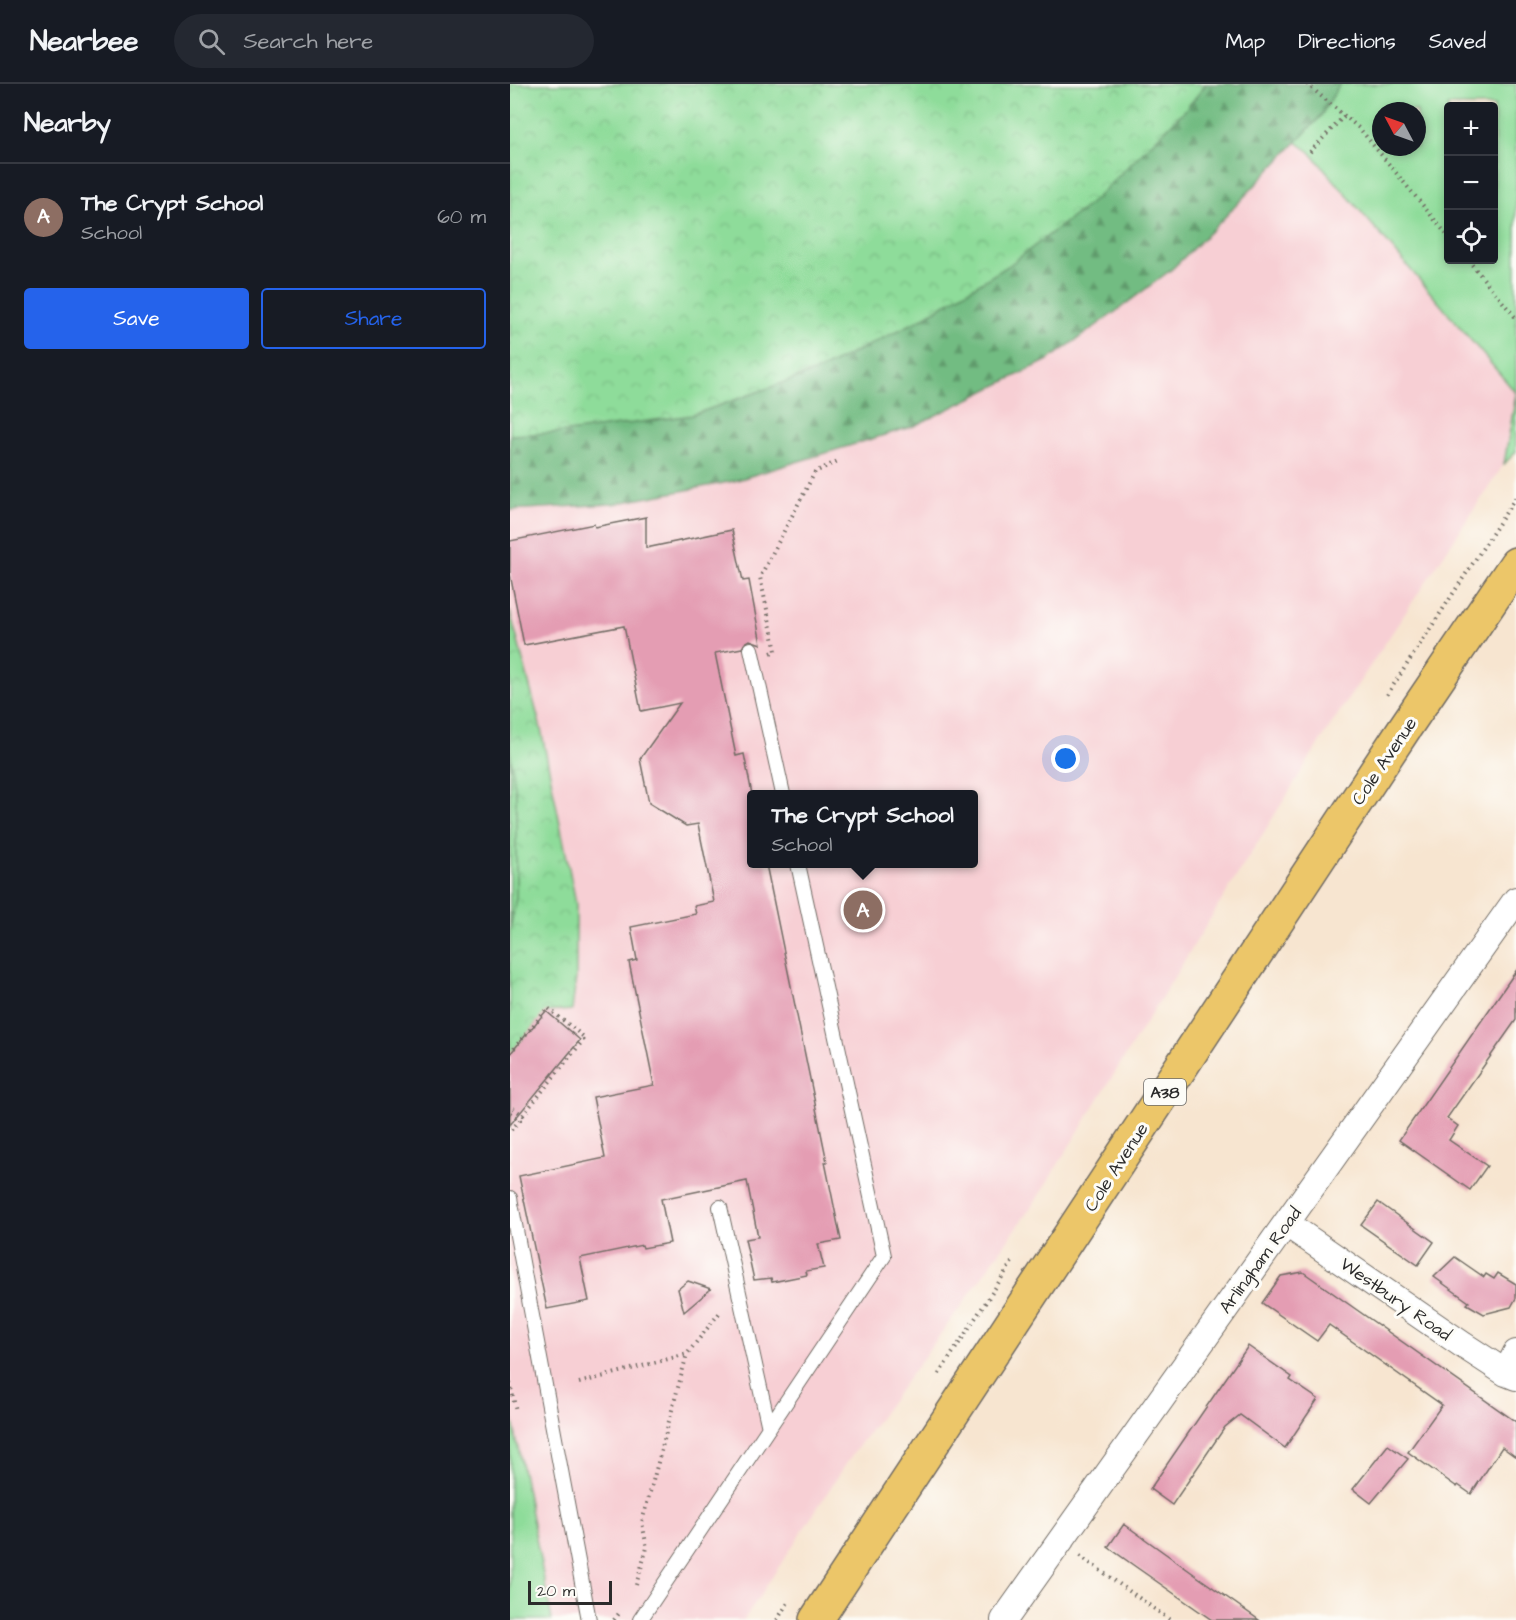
<!DOCTYPE html>
<html lang="en">
<head>
<meta charset="utf-8">
<style>
	:root { --surface:#171b24; --page:#242831; --text:#f1f3f6; --muted:#9ea1a6; --line:#363941; --accent:#2563eb }
	body { margin:0; font-family:"Architects Daughter",sans-serif; background:var(--page); color:var(--text) }
	.controls { position:absolute; right:18px; top:18px; display:grid; overflow:hidden; border-radius:6px; box-shadow:0 3px 9px #0003 }
	.controls button { width:54px; height:54px; display:grid; place-items:center; padding:0; border:0; border-bottom:2px solid var(--line); background:var(--surface); color:var(--text); font:30px sans-serif }
	.compass { position:absolute; left:862px; top:18px; width:54px; height:54px; border-radius:50%; background:var(--surface); box-shadow:0 3px 9px #0003; rotate:311deg }
	.scale { position:absolute; left:18px; bottom:15px; width:84px; box-sizing:border-box; padding-left:6px; border:3px solid #2b2b2b; border-top:0; font-size:16px; line-height:21px; white-space:nowrap; color:#2b2b2b; -webkit-text-stroke:4px #fdfcf7; paint-order:stroke }
	.you { position:absolute; left:556px; top:675px; width:21px; height:21px; margin:-15px; border:4px solid #fff; border-radius:50%; background:#1a73e8; box-shadow:0 0 0 9px #1a73e833 }
	.badge { display:grid; place-items:center; width:39px; height:39px; border-radius:50%; background:var(--accent); color:#fff; font-size:20px; font-weight:700 }
	.pin { position:absolute; translate:-50% -50%; border:3px solid #fff; box-shadow:0 2px 6px #0006 }
	.popup { position:absolute; left:237px; top:706px; width:231px; height:78px; box-sizing:border-box; display:grid; place-content:center; border-radius:6px; background:var(--surface); filter:drop-shadow(0 2px 4px #0005); font-size:20px; white-space:nowrap; color:var(--muted) }
	.popup b { font-size:22px; color:var(--text) }
	.popup::after { content:''; position:absolute; left:50%; top:100%; margin-left:-12px; border:12px solid transparent; border-top-color:var(--surface) }
	.list { margin:0; padding:0; list-style:none }
	h2 { display:flex; justify-content:space-between; align-items:center; height:78px; margin:0; padding:0 24px; font-size:26px }
	h2 small { font-size:20px; font-weight:400; color:var(--muted) }
	.list li { display:grid; grid-template-columns:39px 1fr auto; gap:18px; align-items:center; box-sizing:border-box; height:108px; padding:0 24px; border-top:2px solid var(--line) }
	.list b { display:block; font-size:22px; white-space:nowrap }
	.list p { margin:0; font-size:20px; white-space:nowrap; color:var(--muted) }
	.list em { font-size:20px; font-style:normal; color:var(--muted) }
	.actions { display:flex; gap:12px; padding:18px 24px }
	.actions a { flex:1; padding:14px 0; border:2px solid var(--accent); border-radius:6px; text-align:center; font-size:21px; color:var(--accent) }
	.actions .main { background:var(--accent); color:#fff }
	.icon { flex:none; width:33px; height:33px; fill:none; stroke:currentColor; stroke-width:2; stroke-linecap:round; stroke-linejoin:round }
	.map { position:relative; flex:none; width:1006px; height:1536px; overflow:hidden }
	header { display:flex; align-items:center; gap:36px; box-sizing:border-box; height:84px; padding:0 30px; background:var(--surface); border-bottom:2px solid var(--line) }
	header strong { font-size:28px }
	nav { display:flex; gap:33px; margin-inline-start:auto; font-size:21px }
	.search { width:420px; height:54px; background:var(--page); display:flex; align-items:center; gap:15px; box-sizing:border-box; padding:0 21px; border-radius:33px; color:var(--muted); font-size:22px }
	main { display:flex }
	aside { flex:1; background:var(--surface) }
	.map>svg:first-child { display:block }
	.built { fill:#f7cfd4; fill-rule:evenodd }
	.grass { fill:#8edc9a; stroke:#5c8462; stroke-width:1.5; fill-rule:evenodd }
	.forest { fill:url(#forest-firs); stroke:#4e7456; stroke-width:1.5 }
	.park { fill:url(#park-crowns); stroke:#5c8462; stroke-width:1.5 }
	.building { fill:#e49db3 }
	.lines { fill:none; stroke-linecap:round; stroke-linejoin:round }
	.service-casing { stroke:#726c65; stroke-width:16 }
	.minor-casing { stroke:#726c65; stroke-width:28 }
	.trunk-casing { stroke:#726c65; stroke-width:36 }
	.path { stroke:#726c65; stroke-width:4; stroke-dasharray:1.5 4.5; stroke-linecap:butt }
	.service { stroke:#fff; stroke-width:14 }
	.minor { stroke:#fff; stroke-width:26 }
	.trunk { stroke:#ecc669; stroke-width:33 }
	.labels { text-anchor:middle; stroke-width:6; stroke-linejoin:round; paint-order:stroke }
	.shield { fill:#fdfcf7; stroke:#6a6a68; stroke-width:1.5 }
	.shield-label { font-size:16px; font-weight:bold; fill:#2b2b2b }
	.street-label { font-size:18px; fill:#2b2b2b; stroke:#fdfcf7 }
</style>
</head>
<body>
<header>
<strong>Nearbee</strong>
<div class="search"><svg class="icon" aria-label="search" viewBox="0 0 24 24"><circle cx="10" cy="10" r="6"/><path d="M15 15l6 6"/></svg>Search here</div>
<nav><a>Map</a><a>Directions</a><a>Saved</a></nav>
</header>
<main>
<aside>
<h2>Nearby<small></small></h2>
<ul class="list">
<li><span class="badge" style="background:#8d6e63">A</span><div><b>The Crypt School</b><p>School</p></div><em>60 m</em></li>
</ul>
<div class="actions"><a class="main">Save</a><a>Share</a></div>
</aside>
<div class="map">
<svg width="1006" height="1536" viewBox="0 0 1006 1536">
	<defs>
		<pattern id="forest-firs" width="22" height="20" patternUnits="userSpaceOnUse" patternTransform="scale(1.5)"><rect width="22" height="20" fill="#72bc82"/><path d="M5 1l3.5 6h-7zM16 11l3.5 6h-7z" fill="#5e996b"/></pattern>
		<pattern id="park-crowns" width="20" height="18" patternUnits="userSpaceOnUse" patternTransform="scale(1.5)"><rect width="20" height="18" fill="#8edc9a"/><path d="M2 6a3 3 0 1 1 6 0M12 15a3 3 0 1 1 6 0" fill="none" stroke="#7bbd85"/></pattern>
	</defs>
	<rect width="100%" height="100%" fill="#fdfcf7"/>
	<filter id="ink" filterUnits="userSpaceOnUse"><feTurbulence type="fractalNoise" baseFrequency=".0167" numOctaves="2"/><feDisplacementMap in="SourceGraphic" scale="12" xChannelSelector="R" yChannelSelector="G"/><feConvolveMatrix kernelMatrix="1 2 1 2 8 2 1 2 1" color-interpolation-filters="sRGB"/></filter>
	<filter id="wash" filterUnits="userSpaceOnUse"><feTurbulence type="fractalNoise" baseFrequency=".008" numOctaves="4" result="noise"/><feDisplacementMap in="SourceGraphic" scale="24" xChannelSelector="R" yChannelSelector="G"/><feGaussianBlur stdDeviation="1.35" result="paint"/><feColorMatrix in="noise" values="0 0 0 0 0 0 0 0 0 0 0 0 0 0 0 0 0 1.4 0 .05"/><feComposite in="paint" operator="in"/></filter>
	<g filter="url(#wash)">
		<rect width="100%" height="100%" fill="#f7e5d0"/>
		<path class="built" d="M 786,58 L 800,68 L 1006,309 L 994,380 L 811,656 L 526,1116 L 454,1218 L 340,1374 L 234,1536 L 0,1536 L 0,426 L 103,420 L 224,397 L 404,342 L 538,276 L 604,229 L 711,137 ZM 242,710 L 464,710 L 464,780 L 242,780 Z"/>
		<path class="grass" d="M 784,0 L 1006,0 L 1006,309 L 800,68 L 786,58 L 810,33 ZM 938,22 L 984,22 L 984,176 L 938,176 ZM 871,27 L 907,27 L 907,63 L 871,63 Z
			M 1006,310 L 1006,368 L 994,380 Z
			M 0,665 L 6,711 L 6,814 L 0,846 Z
			M 0,1322 L 42,1536 L 0,1536 Z"/>
		<path class="forest" d="M 696,0 L 830,0 L 810,33 L 711,137 L 662,185 L 604,229 L 538,276 L 404,342 L 224,397 L 103,420 L 0,426 L 0,351 L 57,348 L 182,331 L 309,286 L 411,235 L 498,182 L 582,118 L 677,24 Z"/>
		<path class="park" d="M 0,0 L 696,0 L 677,24 L 582,118 L 498,182 L 411,235 L 309,286 L 182,331 L 57,348 L 0,351 Z
			M 0,527 L 31,645 L 66,819 L 66,894 L 62,926 L 36,928 L 0,970 L 0,846 L 6,814 L 6,711 L 0,665 Z"/>
		<g id="blocks">
			<path class="building" d="M 136,433 L 136,464 L 222,446 L 233,497 L 239,496 L 251,560 L 240,556 L 235,559 L 232,564 L 205,569 L 226,672 L 234,670 L 242,710 L 242,780 L 256,780 L 317,1078 L 315,1078 L 331,1156 L 308,1160 L 314,1184 L 296,1187 L 297,1191 L 262,1198 L 261,1194 L 244,1196 L 235,1155 L 248,1153 L 237,1097 L 151,1115 L 160,1159 L 133,1164 L 132,1161 L 70,1174 L 79,1217 L 37,1225 L 9,1092 L 95,1074 L 83,1013 L 144,1001 L 119,878 L 127,876 L 121,843 L 186,830 L 184,822 L 204,818 L 188,740 L 176,742 L 139,719 L 130,675 L 170,619 L 131,627 L 114,542 L 14,561 L 0,490 L 0,457 L 84,440 L 85,443 Z
				M 1006,887 L 1006,936 L 937,1034 L 948,1042 L 939,1056 L 977,1082 L 960,1106 L 889,1056 Z
				M 36,927 L 70,956 L 0,1041 L 0,970 Z
				M 868,1118 L 924,1158 L 908,1181 L 851,1141 Z
				M 945,1173 L 974,1193 L 976,1190 L 984,1195 L 988,1189 L 1006,1200 L 1006,1214 L 1001,1223 L 974,1230 L 957,1220 L 959,1218 L 924,1193 Z
				M 793,1188 L 1006,1338 L 1006,1373 L 992,1363 L 961,1410 L 948,1401 L 947,1403 L 898,1368 L 932,1321 L 819,1241 L 807,1257 L 752,1219 L 771,1192 Z
				M 178,1197 L 201,1205 L 174,1228 L 168,1205 Z
				M 738,1262 L 782,1293 L 780,1296 L 808,1315 L 775,1364 L 730,1331 L 715,1343 L 662,1421 L 640,1405 Z
				M 878,1361 L 898,1375 L 861,1419 L 843,1405 Z
				M 614,1440 L 688,1493 L 749,1536 L 702,1536 L 626,1483 L 598,1463 Z"/>
		</g>
	</g>
	<g filter="url(#ink)">
		<use href="#blocks" fill-opacity="0" stroke="#726c65" stroke-width="1.5"/>
		<g class="lines">
			<g class="service-casing">
				<path id="service" d="M 241,565 L 273,710
					M 0,1114 L 79,1536
					M 210,1123 L 259,1344
					M 130,1536 L 374,1172 L 288,780"/>
			</g>
			<g class="minor-casing">
				<path id="minor" d="M 777,1140 L 953,1261 L 996,1289 L 1006,1293
					M 996,1289 L 1006,1269
					M 494,1536 L 1006,816"/>
			</g>
			<g class="trunk-casing">
				<path id="trunk" d="M 306,1536 L 894,645 L 1006,480"/>
			</g>
			<path class="path" d="M 797,0 L 850,45 L 938,152
				M 800,68 L 834,32
				M 958,176 L 1006,234
				M 261,569 L 266,567 L 250,493 L 305,388 L 330,376
				M 877,611 L 1006,413
				M 0,969 L 38,924 L 75,954 L 13,1031 L 0,1022
				M 0,1029 L 10,1036 L 1,1046
				M 429,1290 L 502,1178
				M 0,1299 L 6,1327
				M 69,1299 L 177,1270 L 211,1227
				M 570,1472 L 660,1536
				M 126,1501 L 137,1464 L 132,1438 L 177,1270
				M 104,1536 L 110,1528
				M 267,1536 L 278,1519"/>
			<use href="#service" class="service"/>
			<use href="#minor" class="minor"/>
			<use href="#trunk" class="trunk"/>
		</g>
	</g>
	<g class="labels">
		<rect class="shield" x="634" y="995" width="42" height="26" rx="4.5"/>
		<g class="shield-label">
			<text x="655" y="1014">A38</text>
		</g>
		<g class="street-label">
			<text transform="translate(874 677) rotate(-56)" y="6">Cole Avenue</text>
			<text transform="translate(606 1083) rotate(-57)" y="6">Cole Avenue</text>
			<text transform="translate(750 1176) rotate(-54)" y="6">Arlingham Road</text>
			<text transform="translate(886 1215) rotate(35)" y="6">Westbury Road</text>
		</g>
	</g>
</svg>
<div class="controls">
<button>+</button>
<button>−</button>
<button><svg class="icon" aria-label="locate" viewBox="0 0 24 24"><circle cx="12" cy="12" r="6"/><path d="M12 2v4M12 18v4M2 12h4M18 12h4"/></svg></button>
</div>
<svg class="compass" viewBox="-18 -18 36 36"><path d="M0-13l5 13h-10z" fill="#e53935"/><path d="M0 13l5-13h-10z" fill="#9ea1a6"/></svg>
<div class="scale">20 m</div>
<div class="you"></div>
<div class="pin badge" style="left:353px;top:826px;background:#8d6e63">A</div>
<div class="popup"><b>The Crypt School</b>School</div>
</div>
</main>
</body>
</html>
